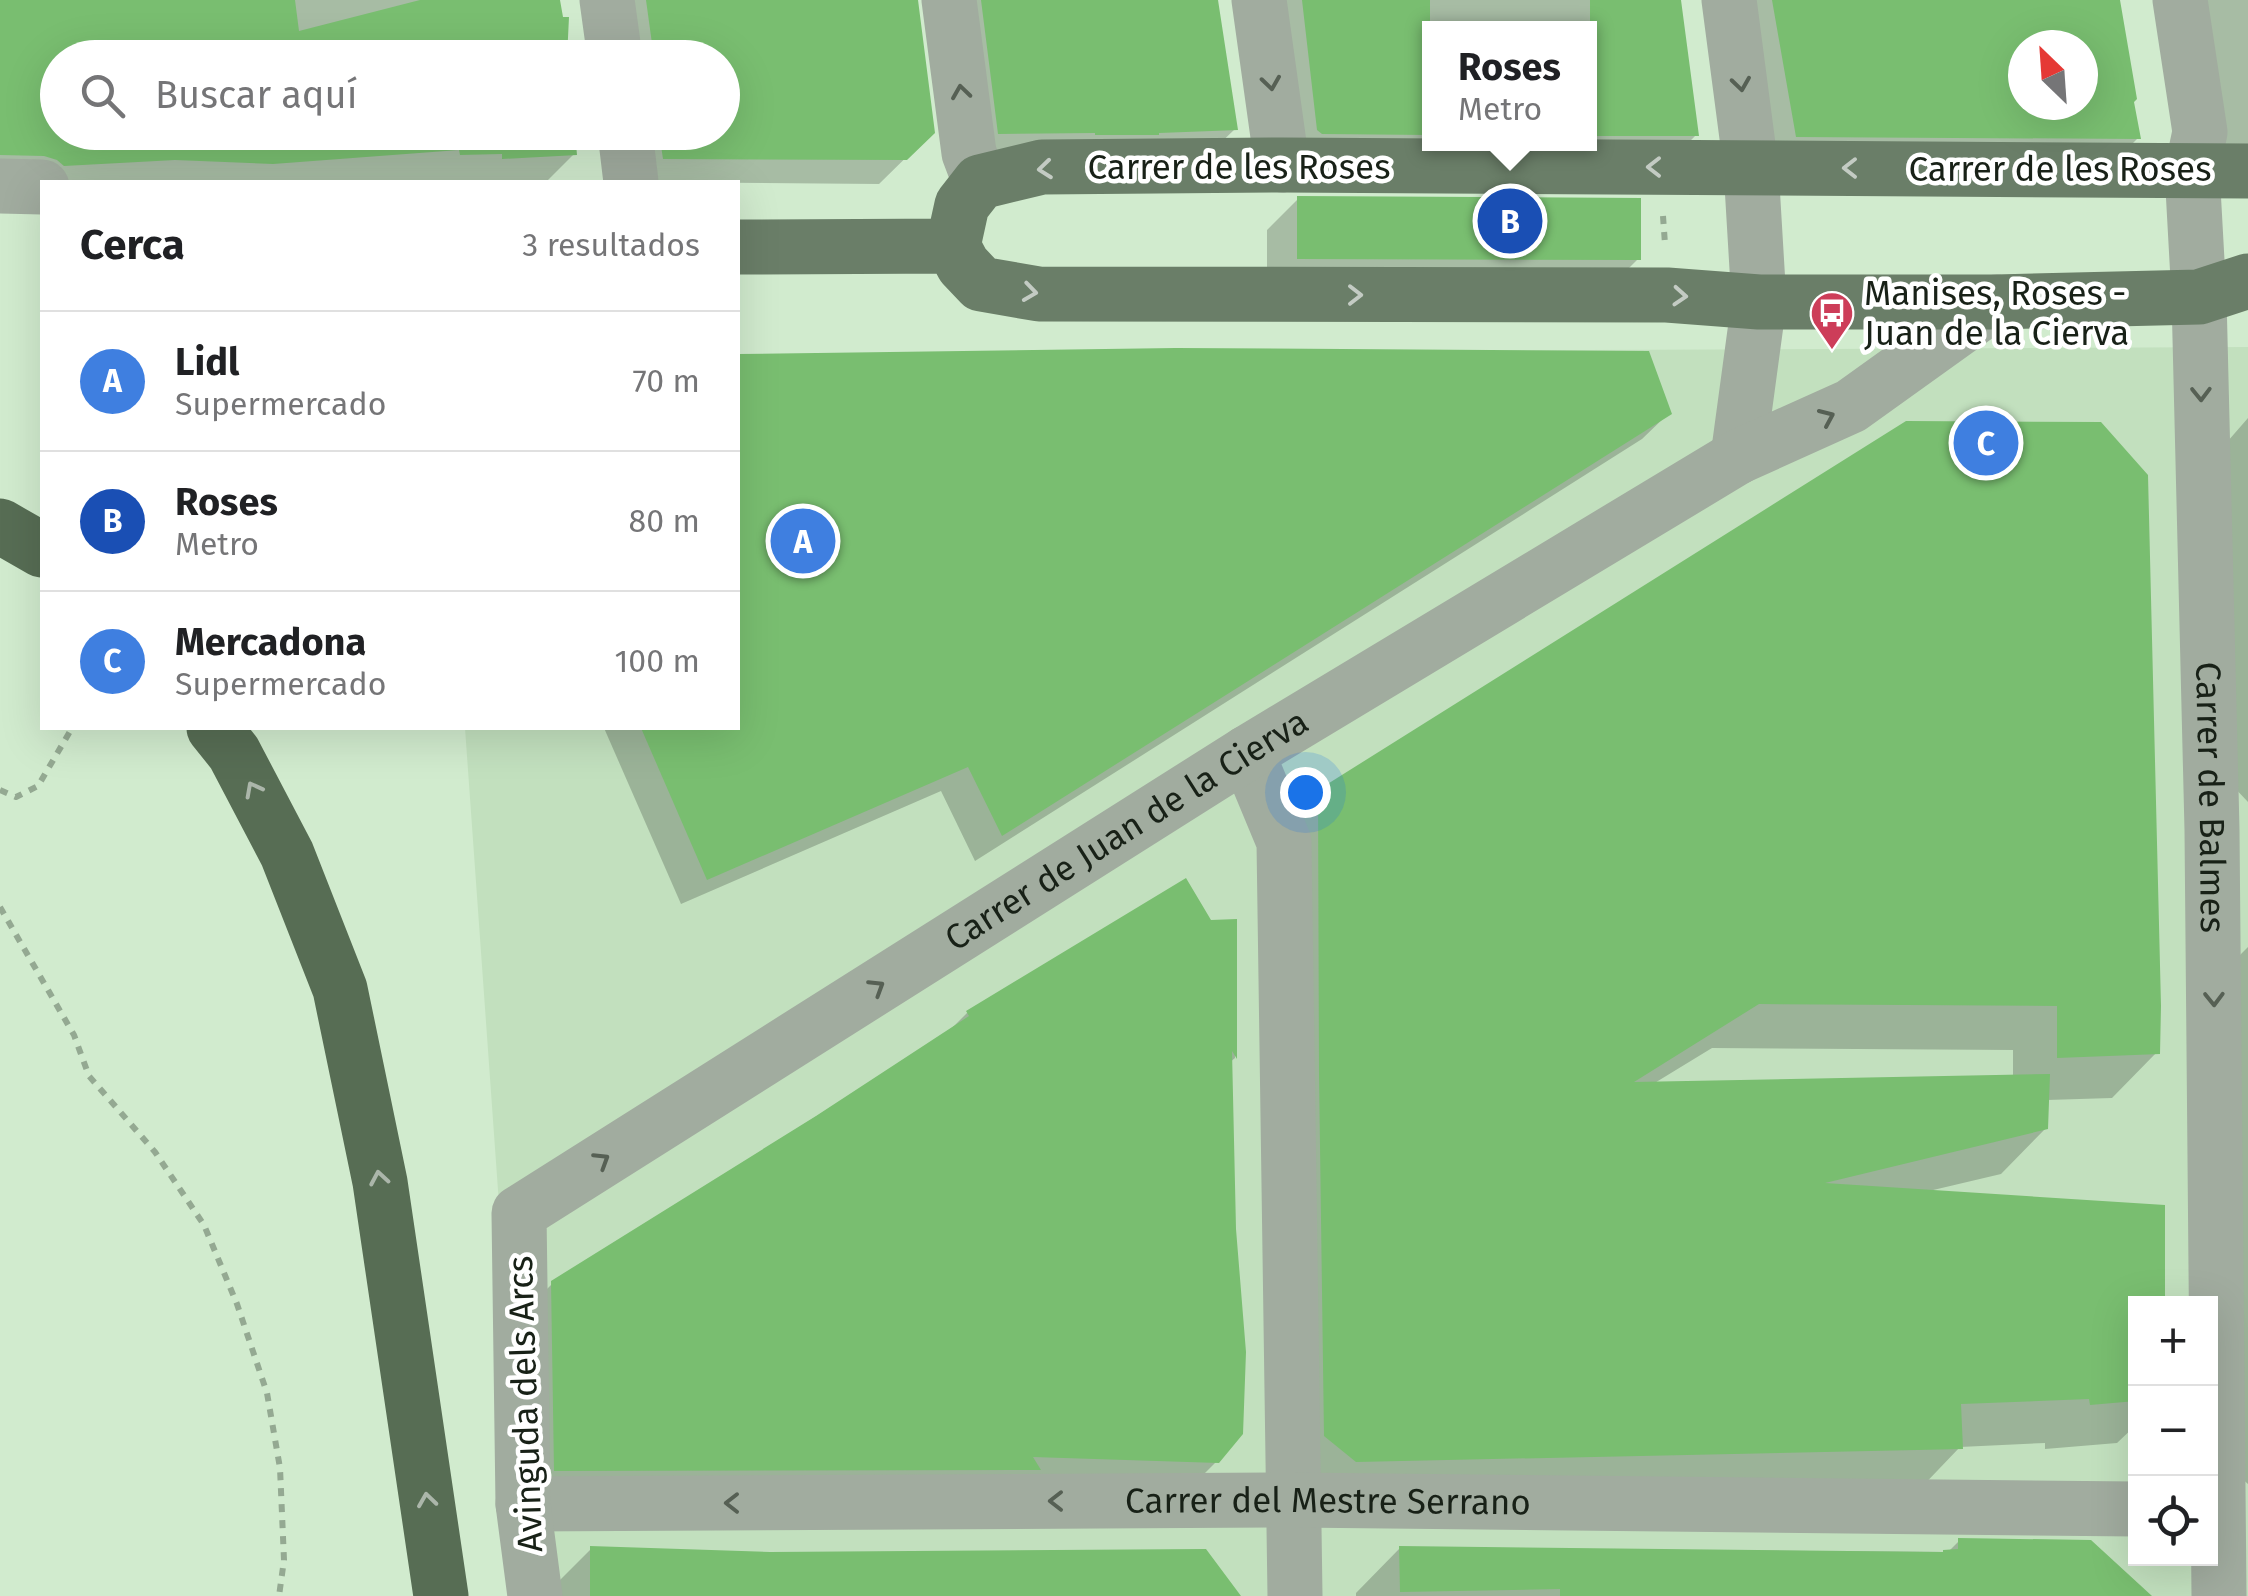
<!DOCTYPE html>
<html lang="es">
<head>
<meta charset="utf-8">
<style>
	:root { --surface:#fff; --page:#f2f2f2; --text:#202124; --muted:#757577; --line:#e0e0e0; --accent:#cd3d59 }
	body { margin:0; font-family:"Fira Sans",sans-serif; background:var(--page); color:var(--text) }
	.controls { position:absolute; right:30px; bottom:30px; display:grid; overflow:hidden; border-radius:0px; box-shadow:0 10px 40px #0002 }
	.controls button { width:90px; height:90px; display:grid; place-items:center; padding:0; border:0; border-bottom:2px solid var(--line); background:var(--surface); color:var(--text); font:50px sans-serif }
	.compass { position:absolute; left:2008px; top:30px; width:90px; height:90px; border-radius:50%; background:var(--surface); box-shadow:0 10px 40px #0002; rotate:335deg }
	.you { position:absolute; left:1305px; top:792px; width:35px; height:35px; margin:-25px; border:8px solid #fff; border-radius:50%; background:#1a73e8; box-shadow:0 0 0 15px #1a73e833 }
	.badge { display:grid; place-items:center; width:65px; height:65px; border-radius:50%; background:var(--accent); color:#fff; font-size:32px; font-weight:700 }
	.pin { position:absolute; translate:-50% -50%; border:5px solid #fff; box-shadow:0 2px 10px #0006 }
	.popup { position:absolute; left:1422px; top:21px; width:175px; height:130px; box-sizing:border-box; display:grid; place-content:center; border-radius:0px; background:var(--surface); filter:drop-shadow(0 2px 8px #0005); font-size:32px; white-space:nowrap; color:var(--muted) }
	.popup b { font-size:38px; color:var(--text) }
	.popup::after { content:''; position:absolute; left:50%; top:100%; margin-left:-20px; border:20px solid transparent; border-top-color:var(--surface) }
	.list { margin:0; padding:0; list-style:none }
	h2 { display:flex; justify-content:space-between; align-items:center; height:130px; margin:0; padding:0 40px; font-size:42px }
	h2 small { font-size:32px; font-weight:400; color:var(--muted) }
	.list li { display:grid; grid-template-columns:65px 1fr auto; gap:30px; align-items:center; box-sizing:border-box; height:140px; padding:0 40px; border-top:2px solid var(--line) }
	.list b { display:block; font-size:38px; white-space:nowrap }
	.list p { margin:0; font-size:32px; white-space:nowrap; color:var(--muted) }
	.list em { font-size:32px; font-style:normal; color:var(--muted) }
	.icon { flex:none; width:55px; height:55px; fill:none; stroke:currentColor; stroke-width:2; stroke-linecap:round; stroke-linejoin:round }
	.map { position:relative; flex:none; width:2248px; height:1596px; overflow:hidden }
	.search { position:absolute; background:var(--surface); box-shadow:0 10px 40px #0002; left:40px; top:40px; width:700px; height:110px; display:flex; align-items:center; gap:25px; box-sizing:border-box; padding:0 35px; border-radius:55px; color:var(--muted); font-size:38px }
	.panel { position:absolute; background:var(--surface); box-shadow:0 10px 40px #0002; left:40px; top:180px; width:700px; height:550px; border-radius:0px }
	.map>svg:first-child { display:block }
	.built { fill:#c2e0be; fill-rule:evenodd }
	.shadow { fill:#0003; fill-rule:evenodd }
	.building { fill:#79be70; fill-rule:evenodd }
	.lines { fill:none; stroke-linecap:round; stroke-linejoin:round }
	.path { stroke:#94a992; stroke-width:6; stroke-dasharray:8 8; stroke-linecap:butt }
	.minor { stroke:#a1ac9f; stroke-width:55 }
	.major { stroke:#6a7e68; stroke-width:55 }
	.highway { stroke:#576d54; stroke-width:55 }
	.oneway { stroke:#566054 }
	.oneway2 { stroke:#c3cbc3 }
	.oneway3 { stroke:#abb6aa }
	.labels { text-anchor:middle; stroke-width:9; stroke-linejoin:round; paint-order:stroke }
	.street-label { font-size:35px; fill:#182117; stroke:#fff }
	.poi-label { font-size:35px; fill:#182117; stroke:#fff; text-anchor:start }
</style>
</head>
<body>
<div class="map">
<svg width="2248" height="1596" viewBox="0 0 2248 1596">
	<rect width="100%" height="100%" fill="#d1ebce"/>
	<path class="built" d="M 2248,347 L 2248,1596 L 538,1596 L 503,1260 L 465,728 L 738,728 L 738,354 ZM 2136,1304 L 2210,1304 L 2210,1558 L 2136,1558 Z"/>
	<path class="shadow" d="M 0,0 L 557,0 L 561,19 L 58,58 L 58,132 L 574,154 L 546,182 L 42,182 L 0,187 Z
		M 618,0 L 916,0 L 932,132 L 879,184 L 638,182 L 632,132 L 722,132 L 722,58 L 626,58 Z
		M 940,0 L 1216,0 L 1235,129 L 1209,154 L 973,159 Z
		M 1245,0 L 1678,0 L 1696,135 L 1649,183 L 1273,181 ZM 1430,29 L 1590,29 L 1590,144 L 1430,144 Z
		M 1719,0 L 2118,0 L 2131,102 L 2138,138 L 2090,186 L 1748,184 ZM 2023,45 L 2083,45 L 2083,105 L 2023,105 Z
		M 2172,0 L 2248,0 L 2248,165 L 2199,171 Z
		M 1298,199 L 1638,259 L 1607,290 L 1267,289 L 1267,230 Z
		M 738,357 L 787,357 L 1669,413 L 1642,439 L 975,861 L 941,791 L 681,904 L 604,728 L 738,728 Z
		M 2248,418 L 2248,802 L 2213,765 L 2207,465 Z
		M 1906,424 L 2157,1052 L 2112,1098 L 2047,1100 L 2046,1128 L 2001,1174 L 1929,1191 L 2136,1304 L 2136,1425 L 2117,1443 L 2045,1449 L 2045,1443 L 1960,1447 L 1916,1493 L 1310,1506 L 1275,838 L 1320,792 ZM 1712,1048 L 2013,1050 L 2013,1077 L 1653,1084 Z
		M 1185,882 L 1210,923 L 1234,922 L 1235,1058 L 1229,1063 L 1217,1461 L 1177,1501 L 515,1509 L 513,1323 L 553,1283 L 945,1035 L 967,1013 Z
		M 2248,947 L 2248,1484 L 2211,1451 L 2207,988 Z
		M 1959,1541 L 2148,1596 L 1356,1596 L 1356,1593 L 1400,1548 L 1948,1552 Z
		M 591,1549 L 1235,1596 L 547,1596 L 547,1593 Z"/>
	<path class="building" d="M 0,0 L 295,0 L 299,31 L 420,0 L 560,0 L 563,17 L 569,17 L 567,58 L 58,58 L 58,132 L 575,132 L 577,155 L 502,159 L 502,154 L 460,155 L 459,150 L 273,164 L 175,160 L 64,166 L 57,160 L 44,156 L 0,155 Z
		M 646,0 L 918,0 L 935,133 L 907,160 L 663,159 L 659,132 L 722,132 L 722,58 L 654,58 Z
		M 981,0 L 1218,0 L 1238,130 L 1159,133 L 1159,135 L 1095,135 L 1095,133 L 998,134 Z
		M 1302,0 L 1430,0 L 1430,135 L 1322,134 L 1317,130 Z
		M 1590,0 L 1681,0 L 1699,136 L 1590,136 Z
		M 1772,0 L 2120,0 L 2137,99 L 2134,102 L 2141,139 L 1796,137 ZM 2023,45 L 2083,45 L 2083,105 L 2023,105 Z
		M 1297,196 L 1641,198 L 1641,260 L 1297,259 Z
		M 1176,348 L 1649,351 L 1672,414 L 1002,836 L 968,767 L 707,880 L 641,728 L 738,728 L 738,354 Z
		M 1906,421 L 2101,422 L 2148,475 L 2161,1006 L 2160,1054 L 2057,1058 L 2057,1006 L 1759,1004 L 1634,1082 L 2050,1074 L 2048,1129 L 1825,1183 L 2165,1205 L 2165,1304 L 2136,1304 L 2136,1401 L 2090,1405 L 2089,1399 L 1961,1404 L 1963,1449 L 1356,1462 L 1324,1436 L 1319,1073 L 1318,790 Z
		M 1186,878 L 1211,920 L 1237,919 L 1237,1059 L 1232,1051 L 1236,1229 L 1246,1352 L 1243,1434 L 1219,1463 L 1033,1457 L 1041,1470 L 554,1471 L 551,1281 L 816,1116 L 969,1016 L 966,1011 Z
		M 1958,1538 L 2091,1540 L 2152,1596 L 1560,1596 L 1560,1589 L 1400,1592 L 1399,1546 L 1943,1552 L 1943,1550 L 1958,1549 Z
		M 590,1546 L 770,1552 L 1206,1549 L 1241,1596 L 590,1596 Z"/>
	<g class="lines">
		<path class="path" d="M 1663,216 L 1665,244
			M 0,790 L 16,797 L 38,786 L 72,728
			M 0,907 L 74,1035 L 89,1076 L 155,1152 L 204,1225 L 237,1304 L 267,1393 L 280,1468 L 284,1560 L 279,1596"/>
		<g class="minor">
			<path d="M 607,0 L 615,58"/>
			<path d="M 949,0 L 969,153 L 980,182"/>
			<path d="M 1259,0 L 1282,165"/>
			<path d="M 1729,0 L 1751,168 L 1759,302 L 1738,457"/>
			<path id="s1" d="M 2180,0 L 2200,132 L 2192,170 L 2199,297 L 2212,830 L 2219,1596"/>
			<path d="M 625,132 L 631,182"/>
			<path d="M 0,186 L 42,187"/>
			<path d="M 1247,753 L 1284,842 L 1295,1596"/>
			<path id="s2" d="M 523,1504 L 1294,1500 L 2136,1509"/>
			<path id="s3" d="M 535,1596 L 523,1504 L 519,1213 L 1247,753 L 1738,457 L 1851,406 L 1996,302"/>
		</g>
		<path class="major" d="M 2248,171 L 1282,165 L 1042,167 L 980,182 L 962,205 L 953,246 L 963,265 L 981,284 L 1039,294 L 1667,295 L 1759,302 L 1996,302 L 2199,297 L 2248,281
			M 738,247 L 953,246"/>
		<path class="highway" d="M 0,526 L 42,550
			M 214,728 L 234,753 L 287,854 L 340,989 L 380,1182 L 441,1596"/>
	</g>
	<defs><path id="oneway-chevron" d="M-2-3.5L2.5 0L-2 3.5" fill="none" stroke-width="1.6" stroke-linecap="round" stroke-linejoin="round" transform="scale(2.5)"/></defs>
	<g class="oneway">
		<use href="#oneway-chevron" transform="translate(1271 83) rotate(82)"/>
		<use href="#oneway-chevron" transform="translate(1741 84) rotate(82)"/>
		<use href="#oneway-chevron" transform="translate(961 92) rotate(-98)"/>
		<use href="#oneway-chevron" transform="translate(2201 394) rotate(89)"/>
		<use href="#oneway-chevron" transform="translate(1827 417) rotate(-24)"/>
		<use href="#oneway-chevron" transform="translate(877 987) rotate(-32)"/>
		<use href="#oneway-chevron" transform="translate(2214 999) rotate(89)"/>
		<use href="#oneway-chevron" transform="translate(602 1160) rotate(-32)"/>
		<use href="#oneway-chevron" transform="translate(1056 1501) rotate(180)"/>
		<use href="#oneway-chevron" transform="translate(732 1503) rotate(180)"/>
	</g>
	<g class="oneway2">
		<use href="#oneway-chevron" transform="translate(1654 167) rotate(-180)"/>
		<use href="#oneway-chevron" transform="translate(1850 168) rotate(-180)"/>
		<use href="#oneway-chevron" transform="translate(1045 169) rotate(174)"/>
		<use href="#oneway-chevron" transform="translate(1030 292) rotate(8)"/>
		<use href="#oneway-chevron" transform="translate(1355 295)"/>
		<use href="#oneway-chevron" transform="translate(1680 296) rotate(4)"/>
	</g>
	<g class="oneway3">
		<use href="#oneway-chevron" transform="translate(253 789) rotate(-118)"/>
		<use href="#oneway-chevron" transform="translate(379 1178) rotate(-100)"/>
		<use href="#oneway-chevron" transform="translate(427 1500) rotate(-98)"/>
	</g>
	<defs>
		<g id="bus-pin" transform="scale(2.25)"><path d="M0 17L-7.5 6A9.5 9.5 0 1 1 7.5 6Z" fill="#cd3d59" stroke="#fff"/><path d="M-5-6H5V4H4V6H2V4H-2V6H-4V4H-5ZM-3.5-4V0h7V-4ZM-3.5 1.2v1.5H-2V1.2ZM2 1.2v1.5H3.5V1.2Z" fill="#fff"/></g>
	</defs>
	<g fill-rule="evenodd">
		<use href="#bus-pin" x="1832" y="313"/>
	</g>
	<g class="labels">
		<g class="street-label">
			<text x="1239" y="179">Carrer de les Roses</text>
			<text x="2060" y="181">Carrer de les Roses</text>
			<text dy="12" stroke="none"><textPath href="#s1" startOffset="800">Carrer de Balmes</textPath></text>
			<text dy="12" stroke="none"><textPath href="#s3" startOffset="1102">Carrer de Juan de la Cierva</textPath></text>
			<text transform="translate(525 1404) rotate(-92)" y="12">Avinguda dels Arcs</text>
			<text dy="12" stroke="none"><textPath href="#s2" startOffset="805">Carrer del Mestre Serrano</textPath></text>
		</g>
		<g class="poi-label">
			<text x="1864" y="305">Manises, Roses -<tspan x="1864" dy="40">Juan de la Cierva</tspan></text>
		</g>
	</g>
</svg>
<div class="controls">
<button>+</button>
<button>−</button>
<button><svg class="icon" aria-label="locate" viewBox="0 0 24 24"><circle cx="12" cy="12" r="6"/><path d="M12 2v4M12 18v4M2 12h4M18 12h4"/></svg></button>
</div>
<svg class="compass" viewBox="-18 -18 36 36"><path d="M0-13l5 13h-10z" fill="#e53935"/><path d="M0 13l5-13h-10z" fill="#757577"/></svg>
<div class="you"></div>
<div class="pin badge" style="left:803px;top:541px;background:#3f7fe0">A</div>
<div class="pin badge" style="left:1510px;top:221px;background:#1a4fb4">B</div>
<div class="popup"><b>Roses</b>Metro</div>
<div class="pin badge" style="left:1986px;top:443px;background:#3f7fe0">C</div>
<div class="search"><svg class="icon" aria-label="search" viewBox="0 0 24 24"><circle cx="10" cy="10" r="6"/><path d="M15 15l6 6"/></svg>Buscar aquí</div>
<section class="panel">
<h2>Cerca<small>3 resultados</small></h2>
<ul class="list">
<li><span class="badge" style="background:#3f7fe0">A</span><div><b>Lidl</b><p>Supermercado</p></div><em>70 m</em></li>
<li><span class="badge" style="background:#1a4fb4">B</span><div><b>Roses</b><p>Metro</p></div><em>80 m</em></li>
<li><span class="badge" style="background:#3f7fe0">C</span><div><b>Mercadona</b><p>Supermercado</p></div><em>100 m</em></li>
</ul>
</section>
</div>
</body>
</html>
